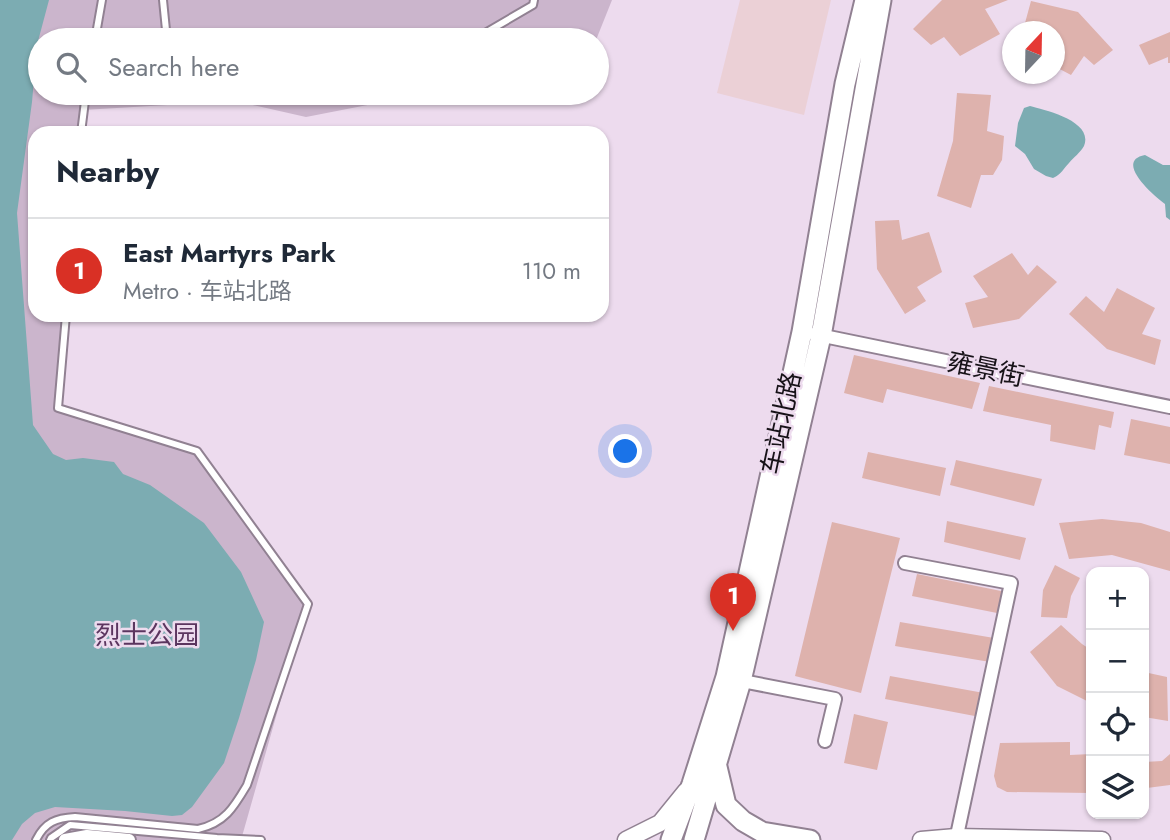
<!DOCTYPE html>
<html lang="en">
<head>
<meta charset="utf-8">
<style>
	:root { --surface:#fff; --page:#f2f2f3; --text:#1f2937; --muted:#747a83; --line:#e0e1e3; --accent:#d93025 }
	body { margin:0; font-family:Jost,"Noto Sans SC",sans-serif; background:var(--page); color:var(--text) }
	.controls { position:absolute; right:21px; bottom:21px; display:grid; overflow:hidden; border-radius:14px; box-shadow:0 2px 5px #0004 }
	.controls button { width:63px; height:63px; display:grid; place-items:center; padding:0; border:0; border-bottom:2px solid var(--line); background:var(--surface); color:var(--text); font:35px sans-serif }
	.compass { position:absolute; left:1002px; top:21px; width:63px; height:63px; border-radius:50%; background:var(--surface); box-shadow:0 2px 5px #0004; rotate:22deg }
	.you { position:absolute; left:626px; top:452px; width:24px; height:24px; margin:-18px; border:5px solid #fff; border-radius:50%; background:#1a73e8; box-shadow:0 0 0 10px #1a73e833 }
	.badge { display:grid; place-items:center; width:46px; height:46px; border-radius:50%; background:var(--accent); color:#fff; font-size:23px; font-weight:700 }
	.pin { position:absolute; translate:-50% -58px; filter:drop-shadow(0 2px 4px #0008) }
	.pin::after { content:''; position:absolute; top:37px; width:24px; height:21px; background:inherit; clip-path:polygon(0 0,100% 0,50% 100%) }
	.list { margin:0; padding:0; list-style:none }
	h2 { display:flex; justify-content:space-between; align-items:center; height:91px; margin:0; padding:0 28px; font-size:30px }
	h2 small { font-size:23px; font-weight:400; color:var(--muted) }
	.list li { display:grid; grid-template-columns:46px 1fr auto; gap:21px; align-items:center; box-sizing:border-box; height:105px; padding:0 28px; border-top:2px solid var(--line) }
	.list b { display:block; font-size:26px; white-space:nowrap }
	.list p { margin:0; font-size:23px; white-space:nowrap; color:var(--muted) }
	.list em { font-size:23px; font-style:normal; color:var(--muted) }
	.icon { flex:none; width:38px; height:38px; fill:none; stroke:currentColor; stroke-width:2; stroke-linecap:round; stroke-linejoin:round }
	.map { position:relative; flex:none; width:1170px; height:840px; overflow:hidden }
	.search { position:absolute; background:var(--surface); box-shadow:0 2px 5px #0004; left:28px; top:28px; width:581px; height:77px; display:flex; align-items:center; gap:18px; box-sizing:border-box; padding:0 24px; border-radius:38px; color:var(--muted); font-size:26px }
	.panel { position:absolute; background:var(--surface); box-shadow:0 2px 5px #0004; left:28px; top:126px; width:581px; height:196px; border-radius:21px }
	.map>svg:first-child { display:block }
	.commercial { fill:#ebd0d6 }
	.green { fill:#cbb5cc }
	.water { fill:#7cacb2 }
	.building { fill:#deb2ad }
	.lines { fill:none; stroke-linecap:round; stroke-linejoin:round }
	.lane-casing { stroke:#918192; stroke-width:10 }
	.street-casing { stroke:#918192; stroke-width:16 }
	.secondary-casing { stroke:#918192; stroke-width:19 }
	.primary-casing { stroke:#918192; stroke-width:23 }
	.lane { stroke:#fff; stroke-width:6 }
	.street { stroke:#fff; stroke-width:12 }
	.secondary { stroke:#fff; stroke-width:16 }
	.primary { stroke:#fff; stroke-width:19 }
	.labels { text-anchor:middle; stroke-width:5; stroke-linejoin:round; paint-order:stroke }
	.street-label { font-size:26px; fill:#171218; stroke:#eddbee }
	.park-label { font-size:26px; fill:#5b355f; stroke:#eddbee }
</style>
</head>
<body>
<div class="map">
<svg width="1170" height="840" viewBox="0 0 1170 840">
	<rect width="100%" height="100%" fill="#eddbee"/>
	<path class="commercial" d="M 740,0 L 831,0 L 804,115 L 717,93 Z"/>
	<path class="green" d="M 0,0 L 612,0 L 596,40 L 40,40 L 40,93 L 429,93 L 306,117 L 235,101 L 83,110 L 81,133 L 35,133 L 35,315 L 66,315 L 58,408 L 197,451 L 308,604 L 241,840 L 0,840 Z"/>
	<path class="water" d="M 0,0 L 49,0 L 37,45 L 32,102 L 17,213 L 33,425 L 53,454 L 66,460 L 83,458 L 114,462 L 123,474 L 150,485 L 204,523 L 241,572 L 264,622 L 256,660 L 239,718 L 224,763 L 192,807 L 182,815 L 172,816 L 125,811 L 55,807 L 35,813 L 22,824 L 12,840 L 0,840 Z
		M 1030,106 C 1045,110 1094,121 1084,146 C 1080,153 1074,157 1069,163 C 1063,169 1062,174 1053,178 L 1046,176 L 1034,169 L 1025,154 L 1015,146 L 1018,123 L 1024,108 Z
		M 1145,155 L 1163,165 L 1170,165 L 1170,220 L 1166,217 L 1165,204 C 1155,197 1113,161 1145,155 Z"/>
	<path class="building" d="M 942,0 L 1008,0 L 985,9 L 1000,34 L 960,56 L 944,37 L 931,45 L 913,29 Z
		M 1031,1 L 1078,12 L 1113,50 L 1094,65 L 1084,56 L 1071,75 L 1054,66 L 1054,32 L 1045,32 L 1025,23 Z
		M 1170,32 L 1170,63 L 1168,63 L 1168,57 L 1149,65 L 1139,45 Z
		M 957,93 L 991,95 L 987,131 L 1004,136 L 1002,160 L 993,175 L 981,175 L 971,208 L 937,196 L 953,141 Z
		M 899,220 L 902,240 L 929,232 L 942,272 L 917,287 L 926,301 L 905,314 L 877,269 L 875,221 Z
		M 1012,253 L 1028,275 L 1037,265 L 1057,282 L 1019,319 L 973,328 L 965,303 L 988,297 L 973,276 Z
		M 1117,288 L 1155,308 L 1142,334 L 1161,340 L 1155,365 L 1107,349 L 1069,314 L 1086,296 L 1104,312 Z
		M 854,355 L 980,383 L 972,409 L 887,389 L 883,403 L 844,393 Z
		M 989,386 L 1114,412 L 1111,428 L 1099,425 L 1095,450 L 1050,441 L 1051,425 L 983,411 Z
		M 1131,419 L 1170,427 L 1170,464 L 1124,455 Z
		M 868,452 L 946,468 L 940,496 L 862,478 Z
		M 956,460 L 1042,479 L 1034,506 L 950,485 Z
		M 1102,519 L 1141,523 L 1170,532 L 1170,571 L 1112,555 L 1069,559 L 1059,523 Z
		M 947,521 L 1026,538 L 1020,560 L 944,542 Z
		M 832,522 L 900,538 L 861,693 L 795,676 Z
		M 1055,565 L 1080,578 L 1071,596 L 1067,618 L 1041,617 L 1043,590 Z
		M 917,574 L 1006,592 L 1002,614 L 912,596 Z
		M 900,622 L 994,638 L 990,662 L 895,646 Z
		M 1061,625 L 1082,644 L 1091,650 L 1091,703 L 1057,686 L 1030,652 Z
		M 1144,672 L 1167,677 L 1168,721 L 1144,717 Z
		M 890,676 L 984,693 L 980,717 L 885,699 Z
		M 854,714 L 888,722 L 877,770 L 844,763 Z
		M 1070,742 L 1070,755 L 1091,754 L 1091,793 L 1007,792 L 997,787 L 994,776 L 1000,743 Z
		M 1170,754 L 1170,785 L 1147,788 L 1144,774 L 1144,762 L 1162,761 Z"/>
	<g class="lines">
		<g class="lane-casing">
			<path id="lane" d="M 163,0 L 167,40
				M 95,40 L 102,0
				M 473,40 L 533,5 L 534,0
				M 81,133 L 86,93
				M 36,840 C 45,822 56,818 75,817 L 198,829 C 225,823 234,807 247,785 L 308,604 L 197,451 L 58,408 L 66,315
				M 50,840 L 51,838 L 70,825 L 217,838 L 261,840"/>
		</g>
		<g class="street-casing">
			<path id="street" d="M 814,334 L 1170,407
				M 905,563 L 1011,583 L 956,840
				M 737,680 L 835,699 L 825,741
				M 65,840 L 87,836 L 129,840"/>
		</g>
		<g class="secondary-casing">
			<path id="secondary" d="M 626,840 L 660,823 L 686,791
				M 921,840 L 956,837 L 1102,840"/>
		</g>
		<g class="primary-casing">
			<path id="primary" d="M 717,767 L 726,805 L 743,821 L 762,832 L 810,840
				M 671,840 L 692,784 L 726,677 L 802,332 L 845,84 L 865,0
				M 694,840 L 741,681 L 821,336 L 881,0"/>
		</g>
		<use href="#lane" class="lane"/>
		<use href="#street" class="street"/>
		<use href="#secondary" class="secondary"/>
		<use href="#primary" class="primary"/>
	</g>
	<g class="labels">
		<g class="street-label">
			<text transform="translate(986 369) rotate(12)" y="9">雍景街</text>
			<text transform="translate(781 423) rotate(-78)" y="9">车站北路</text>
		</g>
		<g class="park-label">
			<text x="147" y="644">烈士公园</text>
		</g>
	</g>
</svg>
<div class="controls">
<button>+</button>
<button>−</button>
<button><svg class="icon" aria-label="locate" viewBox="0 0 24 24"><circle cx="12" cy="12" r="6"/><path d="M12 2v4M12 18v4M2 12h4M18 12h4"/></svg></button>
<button><svg class="icon" aria-label="layers" viewBox="0 0 24 24"><path d="M12 4l9 5-9 5-9-5zM3 14l9 5 9-5"/></svg></button>
</div>
<svg class="compass" viewBox="-18 -18 36 36"><path d="M0-13l5 13h-10z" fill="#e53935"/><path d="M0 13l5-13h-10z" fill="#747a83"/></svg>
<div class="you"></div>
<div class="pin badge" style="left:733px;top:631px">1</div>
<div class="search"><svg class="icon" aria-label="search" viewBox="0 0 24 24"><circle cx="10" cy="10" r="6"/><path d="M15 15l6 6"/></svg>Search here</div>
<section class="panel">
<h2>Nearby<small></small></h2>
<ul class="list">
<li><span class="badge">1</span><div><b>East Martyrs Park</b><p>Metro · 车站北路</p></div><em>110 m</em></li>
</ul>
</section>
</div>
</body>
</html>
